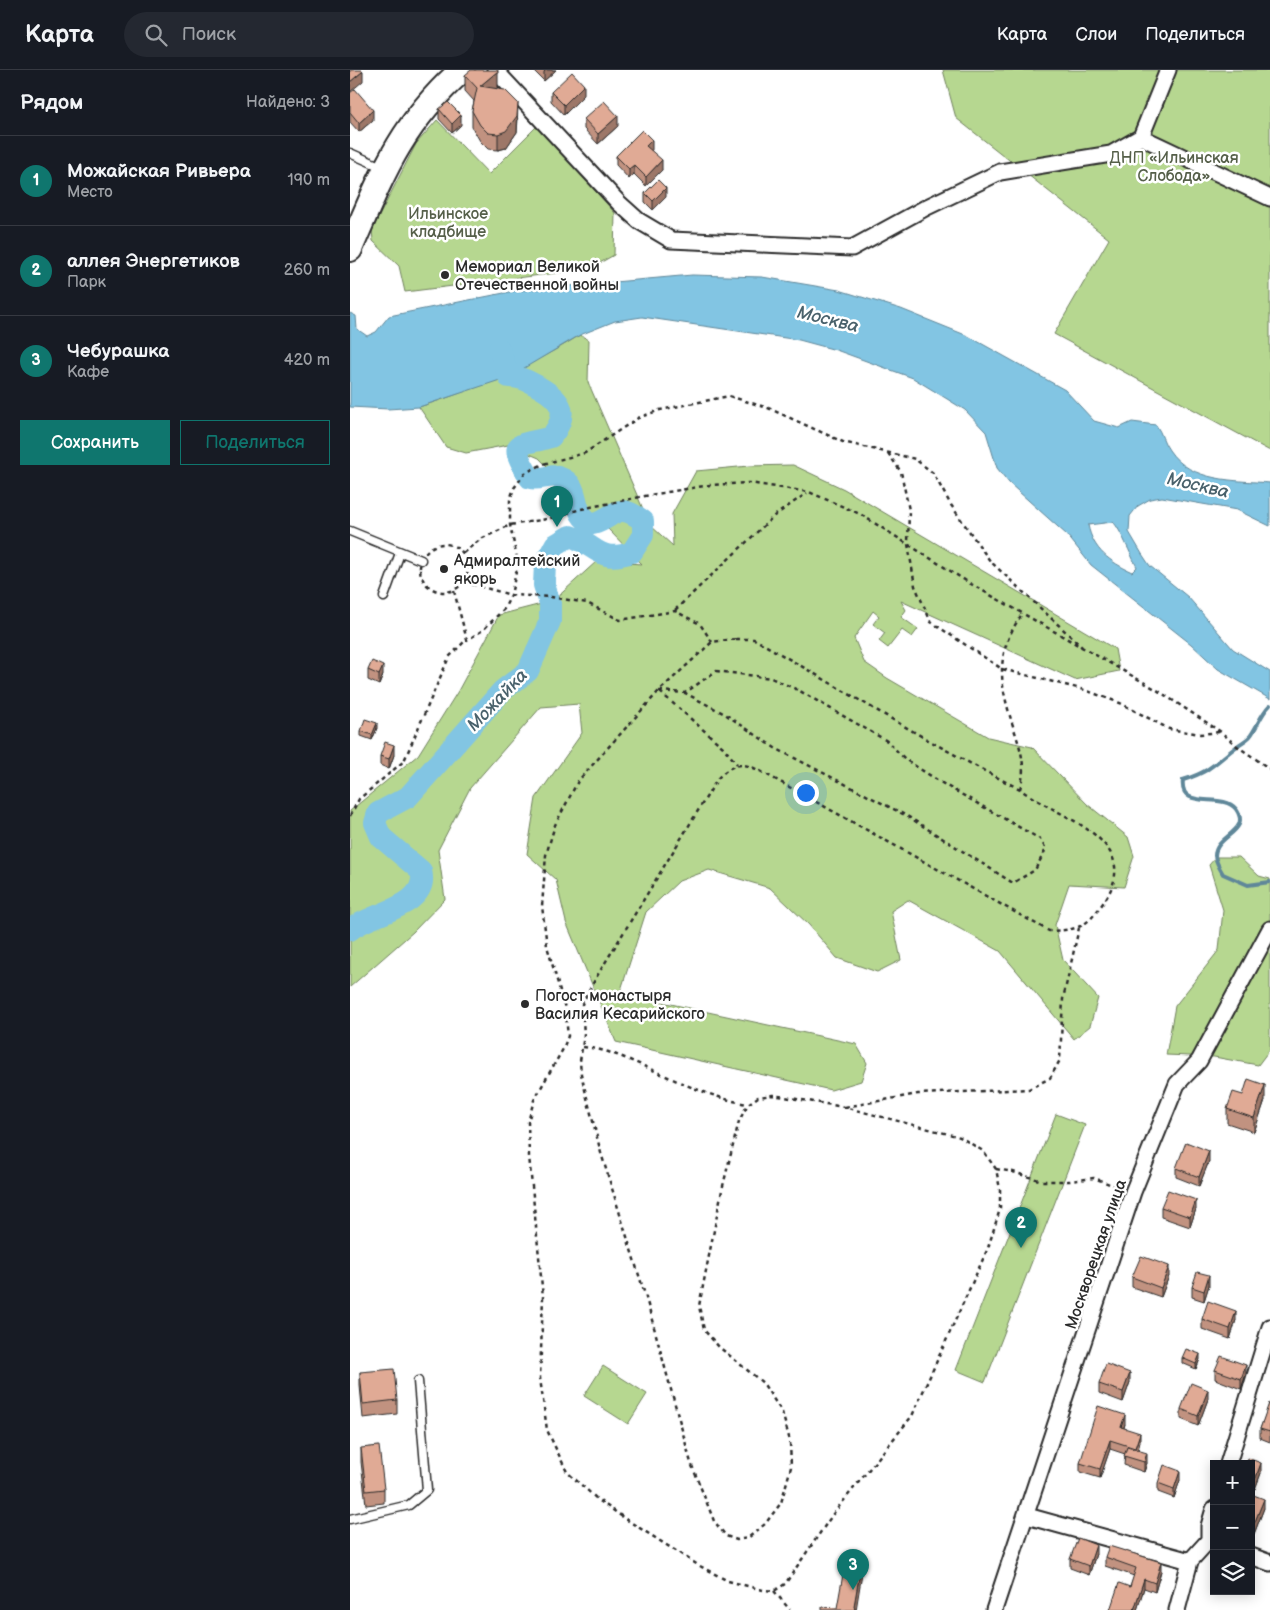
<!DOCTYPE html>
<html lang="ru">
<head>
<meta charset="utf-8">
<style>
	:root { --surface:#171b24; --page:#242831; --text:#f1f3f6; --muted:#9ea1a6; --line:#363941; --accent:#0f766e }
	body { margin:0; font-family:"Balsamiq Sans",sans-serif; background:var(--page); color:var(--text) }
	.controls { position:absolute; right:15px; bottom:15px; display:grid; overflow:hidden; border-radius:0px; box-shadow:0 2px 12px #0003 }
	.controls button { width:45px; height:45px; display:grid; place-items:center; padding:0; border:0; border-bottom:1px solid var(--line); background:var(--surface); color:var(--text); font:25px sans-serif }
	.you { position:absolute; left:455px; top:722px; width:18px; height:18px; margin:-12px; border:4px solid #fff; border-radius:50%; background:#1a73e8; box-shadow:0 0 0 8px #1a73e833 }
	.badge { display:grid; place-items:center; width:32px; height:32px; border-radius:50%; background:var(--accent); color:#fff; font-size:16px; font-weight:700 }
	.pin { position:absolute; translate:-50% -41px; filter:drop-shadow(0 1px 2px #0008) }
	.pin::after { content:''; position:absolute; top:26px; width:18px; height:15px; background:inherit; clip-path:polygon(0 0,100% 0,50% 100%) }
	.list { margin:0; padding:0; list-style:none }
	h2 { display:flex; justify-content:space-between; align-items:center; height:65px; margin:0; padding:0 20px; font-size:21px }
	h2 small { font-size:16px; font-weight:400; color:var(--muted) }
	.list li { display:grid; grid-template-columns:32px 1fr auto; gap:15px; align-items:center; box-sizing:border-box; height:90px; padding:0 20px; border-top:1px solid var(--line) }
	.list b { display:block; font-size:19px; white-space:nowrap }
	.list p { margin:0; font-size:16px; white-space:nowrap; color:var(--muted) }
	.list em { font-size:16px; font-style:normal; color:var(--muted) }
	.actions { display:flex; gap:10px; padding:15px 20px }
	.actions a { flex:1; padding:11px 0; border:1px solid var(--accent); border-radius:0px; text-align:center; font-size:18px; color:var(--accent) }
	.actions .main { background:var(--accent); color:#fff }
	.icon { flex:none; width:28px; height:28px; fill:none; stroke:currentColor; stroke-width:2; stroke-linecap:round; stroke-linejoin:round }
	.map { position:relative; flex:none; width:920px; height:1540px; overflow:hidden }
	header { display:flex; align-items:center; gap:30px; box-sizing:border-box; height:70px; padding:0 25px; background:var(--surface); border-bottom:1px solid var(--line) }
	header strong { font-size:24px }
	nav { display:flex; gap:28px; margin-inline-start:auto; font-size:18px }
	.search { width:350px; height:45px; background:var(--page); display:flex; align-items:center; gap:12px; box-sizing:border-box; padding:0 18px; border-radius:28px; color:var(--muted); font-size:19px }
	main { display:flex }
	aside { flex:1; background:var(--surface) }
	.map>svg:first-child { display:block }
	.green { fill:#b6d790; stroke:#70815e }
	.water { fill:#82c5e3; stroke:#5f8799; fill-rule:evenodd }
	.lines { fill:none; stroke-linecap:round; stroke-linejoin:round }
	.stream { stroke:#5f8799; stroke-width:4 }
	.river { stroke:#82c5e3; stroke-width:22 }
	.service-casing { stroke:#2b2b2b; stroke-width:11 }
	.minor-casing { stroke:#2b2b2b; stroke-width:19 }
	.primary-casing { stroke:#2b2b2b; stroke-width:28 }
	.path { stroke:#2b2b2b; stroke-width:2.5; stroke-dasharray:4 4; stroke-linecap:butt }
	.service { stroke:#fff; stroke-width:8 }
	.minor { stroke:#fff; stroke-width:15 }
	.primary { stroke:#fff; stroke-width:24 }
	.wall { fill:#c19280; stroke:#2b2b2b }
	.shaded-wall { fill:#9d7768; stroke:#2b2b2b }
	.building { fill:#e0aa95; stroke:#2b2b2b }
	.poi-dot { fill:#2b2b2b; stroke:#fff; stroke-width:2 }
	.labels { text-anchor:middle; stroke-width:5; stroke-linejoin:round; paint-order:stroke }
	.park-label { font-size:16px; fill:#555f49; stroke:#fff }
	.poi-label { font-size:16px; fill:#2b2b2b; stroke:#fff; text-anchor:start }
	.street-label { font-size:16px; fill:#2b2b2b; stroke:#fff }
	.water-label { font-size:18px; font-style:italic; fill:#49616b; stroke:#fff }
</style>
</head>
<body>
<header>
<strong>Карта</strong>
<div class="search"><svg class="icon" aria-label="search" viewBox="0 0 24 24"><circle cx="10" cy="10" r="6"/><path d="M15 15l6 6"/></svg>Поиск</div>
<nav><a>Карта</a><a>Слои</a><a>Поделиться</a></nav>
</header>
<main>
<aside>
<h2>Рядом<small>Найдено: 3</small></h2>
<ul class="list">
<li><span class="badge">1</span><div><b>Можайская Ривьера</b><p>Место</p></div><em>190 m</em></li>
<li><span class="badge">2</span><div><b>аллея Энергетиков</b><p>Парк</p></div><em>260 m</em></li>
<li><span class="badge">3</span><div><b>Чебурашка</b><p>Кафе</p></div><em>420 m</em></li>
</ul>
<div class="actions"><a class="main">Сохранить</a><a>Поделиться</a></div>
</aside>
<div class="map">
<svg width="920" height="1540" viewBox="0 0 920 1540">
	<rect width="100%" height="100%" fill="#fff"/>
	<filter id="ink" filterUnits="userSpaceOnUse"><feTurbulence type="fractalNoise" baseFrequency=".02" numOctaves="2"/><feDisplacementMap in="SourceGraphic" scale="10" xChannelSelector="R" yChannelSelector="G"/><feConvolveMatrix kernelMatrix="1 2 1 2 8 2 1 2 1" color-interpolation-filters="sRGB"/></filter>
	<g filter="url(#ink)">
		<path class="green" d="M 593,0 L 920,0 L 920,381 L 704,264 L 759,169 L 606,48 Z
			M 87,50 L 139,104 L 187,56 L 265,143 L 264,185 L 239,199 L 55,222 L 49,196 L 23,171 L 22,160 L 66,74 Z
			M 230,265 L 239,270 L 238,312 L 300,455 L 323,476 L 322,444 L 346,401 L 399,396 L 443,395 L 494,419 L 765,579 L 769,601 L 725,610 L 551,531 L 556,540 L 551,547 L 568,559 L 562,567 L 552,560 L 538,578 L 529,571 L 535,563 L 523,554 L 529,546 L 523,541 L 504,568 L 514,592 L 537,608 L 638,667 L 682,677 L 737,734 L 778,767 L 784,786 L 774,817 L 719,814 L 705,855 L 713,890 L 748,928 L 740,956 L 724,969 L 650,881 L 558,830 L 541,841 L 551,890 L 527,902 L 487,888 L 459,855 L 420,818 L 359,800 L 329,811 L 296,842 L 270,923 L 506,974 L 517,993 L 511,1011 L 481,1020 L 266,972 L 216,852 L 206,810 L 177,784 L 186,728 L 232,663 L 229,634 L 191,637 L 120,718 L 88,780 L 95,829 L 63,862 L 0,917 L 0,741 L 68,685 L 108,621 L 149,545 L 203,531 L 247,491 L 292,494 L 189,388 L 158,375 L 116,383 L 96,377 L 69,337 C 126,319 180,297 230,265 Z
			M 866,787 L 889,787 L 909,806 L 920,809 L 920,979 L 908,995 L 864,987 L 816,985 L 825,936 L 869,880 L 873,840 L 859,795 Z
			M 706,1044 L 735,1055 L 635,1312 L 606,1300 Z
			M 253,1296 L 297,1324 L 278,1354 L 234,1326 Z"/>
		<path class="water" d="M 342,205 L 412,207 L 489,220 L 551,239 L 618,266 L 715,320 L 744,351 L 769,358 L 782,352 L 806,355 C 812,363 813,372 819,380 C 841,413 886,410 920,413 L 920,456 L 887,440 L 812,427 L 800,429 L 788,436 L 780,446 L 779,462 L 792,484 L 800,496 L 838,527 L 883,579 L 920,602 L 920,629 L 868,599 L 841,574 L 741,495 L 717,465 L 659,413 L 647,398 L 636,362 L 615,340 L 563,308 L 486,280 L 449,270 L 292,247 L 265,251 L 230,265 L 159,307 L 69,337 L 38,339 L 0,337 L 0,243 L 6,246 L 7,259 L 17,266 L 26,262 L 39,246 L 164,221 ZM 763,452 C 770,458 781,486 787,497 L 782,502 C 760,492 743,480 738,455 Z"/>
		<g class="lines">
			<path class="stream" d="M 920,635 C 911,644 908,655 901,665 C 897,671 891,672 886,677 C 864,694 861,701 833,710 C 829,742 872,721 886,739 C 902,762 865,765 865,786 C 866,792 870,799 873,804 L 898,815 L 920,812"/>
			<path class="river" d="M 0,860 C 19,843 81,837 71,801 L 31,767 L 25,753 L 28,743 L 58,727 L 152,621 L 178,601 L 200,551 L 200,533 L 194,515 L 195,494 L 205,475 L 220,466 C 247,475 249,494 282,482 L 293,465 L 293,451 C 266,430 265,448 243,454 C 219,444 233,416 211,408 C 200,403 191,411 180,408 C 156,368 168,377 201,367 C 220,343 212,330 189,317 C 178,311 172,307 159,307 L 149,279"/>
			<g class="service-casing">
				<path id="service" d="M 0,83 L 34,98
					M 0,461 L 71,490
					M 34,527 L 50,483
					M 0,1449 L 59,1435 L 77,1420 L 68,1311"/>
			</g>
			<g class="minor-casing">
				<path id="minor" d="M 145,0 L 269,133 L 289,151 L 321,170 L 502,178 L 577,137 L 650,102 L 761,84 L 791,67
					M 818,0 L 791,67 L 920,128
					M 878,1394 L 920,1257
					M 677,1446 L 840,1491
					M 901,1486 L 920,1493
					M 644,1540 L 783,1122 L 827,1014 L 849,991 L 920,859
					M 827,1540 L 840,1491 L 859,1470 L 859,1456 L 864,1439"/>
			</g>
			<g class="primary-casing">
				<path id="primary" d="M 0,179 C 32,105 50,55 112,0"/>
			</g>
			<path class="path" d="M 538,383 L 551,402 L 559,440 L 558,474 L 565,516 L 581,552 L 652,599 L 735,620 L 770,633 L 819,659 L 850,664 L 870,662
				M70 498a24 24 0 1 1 48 0a24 24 0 1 1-48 0Z
				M 113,483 L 131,469 L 160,455 L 197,449 L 231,439 L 300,425 L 360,415 L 399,413 L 459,422 L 510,444 L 621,514 L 807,620 L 871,662 L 887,676 L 920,699
				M 114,512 L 161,525 L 201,527 L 237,533 L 270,550 L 325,541 L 350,554 L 362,572
				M 104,521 L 117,570 L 133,560 L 154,539 L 161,525 L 168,493 L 160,455 L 160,430 L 164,418 L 175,403 L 193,394 L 235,383 L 288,348 L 310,340 L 379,326 L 418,338 L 493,372 L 565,389 L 583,403 L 601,435 L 640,491 L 732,577
				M 325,540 L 424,446 L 457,423
				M 386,569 L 404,569 C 493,619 579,674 670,719 C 707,748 798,769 753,833 C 736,858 728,860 699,861 L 423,708 C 400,696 389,686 368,708 L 247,906 L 232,934 L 234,965 L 230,991 L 231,1004 L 251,1083 L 296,1228 L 341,1393 L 364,1451 L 376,1466 L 387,1470 L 398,1468 L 415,1454 L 431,1433 L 441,1397 L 440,1371 L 432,1342 L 413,1313 L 369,1277 L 354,1260 L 349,1236 L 372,1120 L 389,1051 L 398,1034 L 408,1027 L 423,1025 L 494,1037 L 610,1067 L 633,1081 L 646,1099 L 650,1119 L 650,1139 L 638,1178 L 562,1346 L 483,1444 L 435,1514 L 424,1521 L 413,1520 L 378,1511 L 348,1495 L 277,1450 L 247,1429 L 217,1402 L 197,1360 L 190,1308 L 193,1227 L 179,1086 L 178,1052 L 184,1030 L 213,979 L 218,966 L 215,938 L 197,876 L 192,836 L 196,785 L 205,755 L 228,711 L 309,621 L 362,572 Z
				M 309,621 L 335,623 L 366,601 L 421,608 L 448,620 L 537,671 L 556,690 L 595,715 L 690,769 L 696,779 L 685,800 L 663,813 L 557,746 L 425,678 L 375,644 L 335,623
				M 310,622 L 373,677 L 387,694
				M 670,719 C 676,696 672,684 665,662 C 650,616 643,586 672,544
				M 0,746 L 9,729 L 54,691 L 99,587 L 116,570
				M 233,977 C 256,979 275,988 296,997 C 329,1012 362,1028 398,1034
				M 495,1037 L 568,1024 L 679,1019 L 700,1008 L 710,990 L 713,929 L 729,858
				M 646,1099 L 663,1102 L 692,1111 L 720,1111 L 744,1108 L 770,1118
				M 424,1521 L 440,1540"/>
			<use href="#service" class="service"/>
			<use href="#minor" class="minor"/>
			<use href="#primary" class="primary"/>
		</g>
		<path class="wall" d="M 184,0 L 206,0 L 194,11 L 184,1 Z
			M 115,5 L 148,17 L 146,19 L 168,49 L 167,62 L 156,78 L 148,80 L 138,79 L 130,71 L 122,57 L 122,41 L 124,31 L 115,21 Z
			M 201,22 L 234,25 L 214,45 L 201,31 Z
			M 0,23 L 23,50 L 9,62 L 0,52 Z
			M 89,39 L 111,55 L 102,63 L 89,49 Z
			M 234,49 L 268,56 L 248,74 L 234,59 Z
			M 301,80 L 312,100 L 296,116 L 284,104 L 279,109 L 266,95 L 266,86 L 302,80 Z
			M 295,123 L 316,127 L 303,140 L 295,132 Z
			M 18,600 L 33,605 L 29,615 L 18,610 Z
			M 27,658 L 22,670 L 11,666 L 11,661 Z
			M 44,685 L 39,699 L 30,695 L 30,686 Z
			M 893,1025 L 915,1030 L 904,1062 L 877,1053 L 877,1039 Z
			M 859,1091 L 849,1116 L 826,1107 L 826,1098 Z
			M 811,1137 L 846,1139 L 840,1157 L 811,1147 Z
			M 819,1206 L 811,1227 L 782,1217 L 782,1207 Z
			M 859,1215 L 854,1231 L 842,1227 L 842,1217 Z
			M 852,1249 L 886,1250 L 880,1269 L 852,1259 Z
			M 832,1288 L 850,1289 L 846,1299 L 832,1293 Z
			M 865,1300 L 896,1304 L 891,1319 L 865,1309 Z
			M 10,1302 L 47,1330 L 47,1344 L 13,1348 L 10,1316 Z
			M 780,1312 L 773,1332 L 749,1323 L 749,1314 Z
			M 858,1329 L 848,1356 L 831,1349 L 831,1339 Z
			M 920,1333 L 920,1372 L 910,1368 L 910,1359 Z
			M 775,1354 L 774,1358 L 790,1372 L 788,1380 L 797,1393 L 794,1402 L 774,1395 L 775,1384 L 760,1379 L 750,1408 L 730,1402 L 730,1393 Z
			M 11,1378 L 34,1419 L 34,1433 L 16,1435 L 11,1392 Z
			M 901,1394 L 911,1403 L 905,1419 L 901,1418 Z
			M 830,1410 L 824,1428 L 808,1422 L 808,1413 Z
			M 901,1424 L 914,1438 L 904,1464 L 901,1463 Z
			M 746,1484 L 739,1505 L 720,1498 L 720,1489 Z
			M 755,1487 L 811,1501 L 805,1522 L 794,1518 L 787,1540 L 760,1540 L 780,1517 L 784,1506 L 755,1496 Z"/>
		<path class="shaded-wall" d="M 196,0 L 206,0 L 194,11 L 194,2 Z
			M 13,1 L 13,11 L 0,22 L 0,12 Z
			M 148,1 L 148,17 L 130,32 L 130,16 Z
			M 234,15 L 234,25 L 214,45 L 214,35 Z
			M 168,33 L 167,62 L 156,78 L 148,80 L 148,64 Z
			M 23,40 L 23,50 L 9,62 L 9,53 Z
			M 111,45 L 111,55 L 102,63 L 102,54 Z
			M 268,46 L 268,56 L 248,74 L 248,64 Z
			M 302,70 L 302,80 L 296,85 L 296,76 Z
			M 312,90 L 312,100 L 296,116 L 296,107 Z
			M 284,95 L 284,104 L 279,109 L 279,99 Z
			M 316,118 L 316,127 L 303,140 L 303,131 Z
			M 33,596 L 33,605 L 29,615 L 29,605 Z
			M 27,653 L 27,658 L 22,670 L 22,665 Z
			M 44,675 L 44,685 L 39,699 L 39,689 Z
			M 915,1015 L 915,1030 L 904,1062 L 904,1048 Z
			M 859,1081 L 859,1091 L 849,1116 L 849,1107 Z
			M 846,1130 L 846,1139 L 840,1157 L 840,1147 Z
			M 819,1196 L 819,1206 L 811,1227 L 811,1218 Z
			M 859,1205 L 859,1215 L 854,1231 L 854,1221 Z
			M 886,1241 L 886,1250 L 880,1269 L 880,1259 Z
			M 850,1284 L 850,1289 L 846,1299 L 846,1294 Z
			M 896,1295 L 896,1304 L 891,1319 L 891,1309 Z
			M 780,1303 L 780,1312 L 773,1332 L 773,1322 Z
			M 858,1320 L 858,1329 L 848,1356 L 848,1346 Z
			M 775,1345 L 775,1354 L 771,1366 L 771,1357 Z
			M 790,1363 L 790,1372 L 785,1387 L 785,1378 Z
			M 760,1370 L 760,1379 L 750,1408 L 750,1399 Z
			M 797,1383 L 797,1393 L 794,1402 L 794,1392 Z
			M 911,1393 L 911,1403 L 905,1419 L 905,1410 Z
			M 830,1401 L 830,1410 L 824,1428 L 824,1419 Z
			M 914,1429 L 914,1438 L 904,1464 L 904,1454 Z
			M 746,1475 L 746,1484 L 739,1505 L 739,1496 Z
			M 513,1484 L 513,1497 L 506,1540 L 504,1540 L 504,1536 Z
			M 811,1492 L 811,1501 L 805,1522 L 805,1513 Z
			M 794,1509 L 794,1518 L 787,1540 L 784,1540 Z"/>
		<path class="building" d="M 0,0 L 12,0 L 13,1 L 0,12 Z
			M 121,0 L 148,0 L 148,1 L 130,16 L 155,20 L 168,33 L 167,46 L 156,61 L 148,64 L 138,63 L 130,55 L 122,41 L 127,18 L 115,5 Z
			M 222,2 L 234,15 L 214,35 L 201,22 Z
			M 5,19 L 23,40 L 9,53 L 0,42 L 0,23 Z
			M 254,31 L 268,46 L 248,64 L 234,49 Z
			M 98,32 L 111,45 L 102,54 L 89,39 Z
			M 292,60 L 302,70 L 296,76 L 312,90 L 296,107 L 284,95 L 279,99 L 266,86 Z
			M 308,110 L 316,118 L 303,131 L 295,123 Z
			M 22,591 L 33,596 L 29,605 L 18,600 Z
			M 15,649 L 27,653 L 22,665 L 11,661 Z
			M 35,672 L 44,675 L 39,689 L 30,686 Z
			M 898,1009 L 915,1015 L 904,1048 L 877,1039 L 883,1022 L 893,1025 Z
			M 836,1072 L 859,1081 L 849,1107 L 826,1098 Z
			M 818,1120 L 846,1130 L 840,1147 L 811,1137 Z
			M 791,1186 L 819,1196 L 811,1218 L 782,1207 Z
			M 847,1202 L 859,1205 L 854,1221 L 842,1217 Z
			M 858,1231 L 886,1241 L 880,1259 L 852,1249 Z
			M 836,1279 L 850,1284 L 846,1294 L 832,1288 Z
			M 871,1286 L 896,1295 L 891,1309 L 865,1300 Z
			M 756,1294 L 780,1303 L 773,1322 L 749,1314 Z
			M 44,1299 L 47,1330 L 13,1334 L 10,1302 Z
			M 841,1313 L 858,1320 L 848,1346 L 831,1339 Z
			M 919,1333 L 920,1333 L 920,1362 L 910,1359 Z
			M 748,1336 L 775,1345 L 771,1357 L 790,1363 L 785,1378 L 760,1370 L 750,1399 L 730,1393 Z
			M 29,1376 L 34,1419 L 16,1421 L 11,1378 Z
			M 777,1377 L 797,1383 L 794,1392 L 774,1386 Z
			M 898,1388 L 911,1393 L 905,1410 L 901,1408 L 901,1394 L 896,1394 Z
			M 814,1395 L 830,1401 L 824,1419 L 808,1413 Z
			M 901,1424 L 914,1429 L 904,1454 L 901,1453 Z
			M 728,1468 L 746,1475 L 739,1496 L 720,1489 Z
			M 759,1476 L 811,1492 L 805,1513 L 794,1509 L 784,1540 L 760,1540 L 769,1513 L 780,1517 L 786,1498 L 755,1487 Z
			M 497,1482 L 513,1484 L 504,1536 L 505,1540 L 472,1540 L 472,1537 L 487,1538 Z"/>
	</g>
	<g class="poi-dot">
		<circle cx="95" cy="205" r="5"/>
		<circle cx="94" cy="499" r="5"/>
		<circle cx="175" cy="934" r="5"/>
	</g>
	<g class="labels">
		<g class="park-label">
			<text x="824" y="93">ДНП «Ильинская<tspan x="824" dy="18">Слобода»</tspan></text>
			<text x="98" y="149">Ильинское<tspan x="98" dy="18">кладбище</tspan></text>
		</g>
		<g class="poi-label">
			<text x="105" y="202">Мемориал Великой<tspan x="105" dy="18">Отечественной войны</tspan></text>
			<text x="104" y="496">Адмиралтейский<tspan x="104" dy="18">якорь</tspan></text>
			<text x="185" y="931">Погост монастыря<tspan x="185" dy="18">Василия Кесарийского</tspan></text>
		</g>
		<g class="street-label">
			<text transform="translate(745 1184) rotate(-71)" y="6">Москворецкая улица</text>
		</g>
		<g class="water-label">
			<text transform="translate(478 249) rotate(14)" y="6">Москва</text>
			<text transform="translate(848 415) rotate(13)" y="6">Москва</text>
			<text transform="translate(147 630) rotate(-46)" y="6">Можайка</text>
		</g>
	</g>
</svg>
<div class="controls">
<button>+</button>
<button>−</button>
<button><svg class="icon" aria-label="layers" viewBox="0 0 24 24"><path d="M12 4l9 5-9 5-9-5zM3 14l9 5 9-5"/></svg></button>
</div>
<div class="you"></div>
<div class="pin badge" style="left:207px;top:457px">1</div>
<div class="pin badge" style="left:671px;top:1178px">2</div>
<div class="pin badge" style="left:503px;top:1520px">3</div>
</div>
</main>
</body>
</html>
